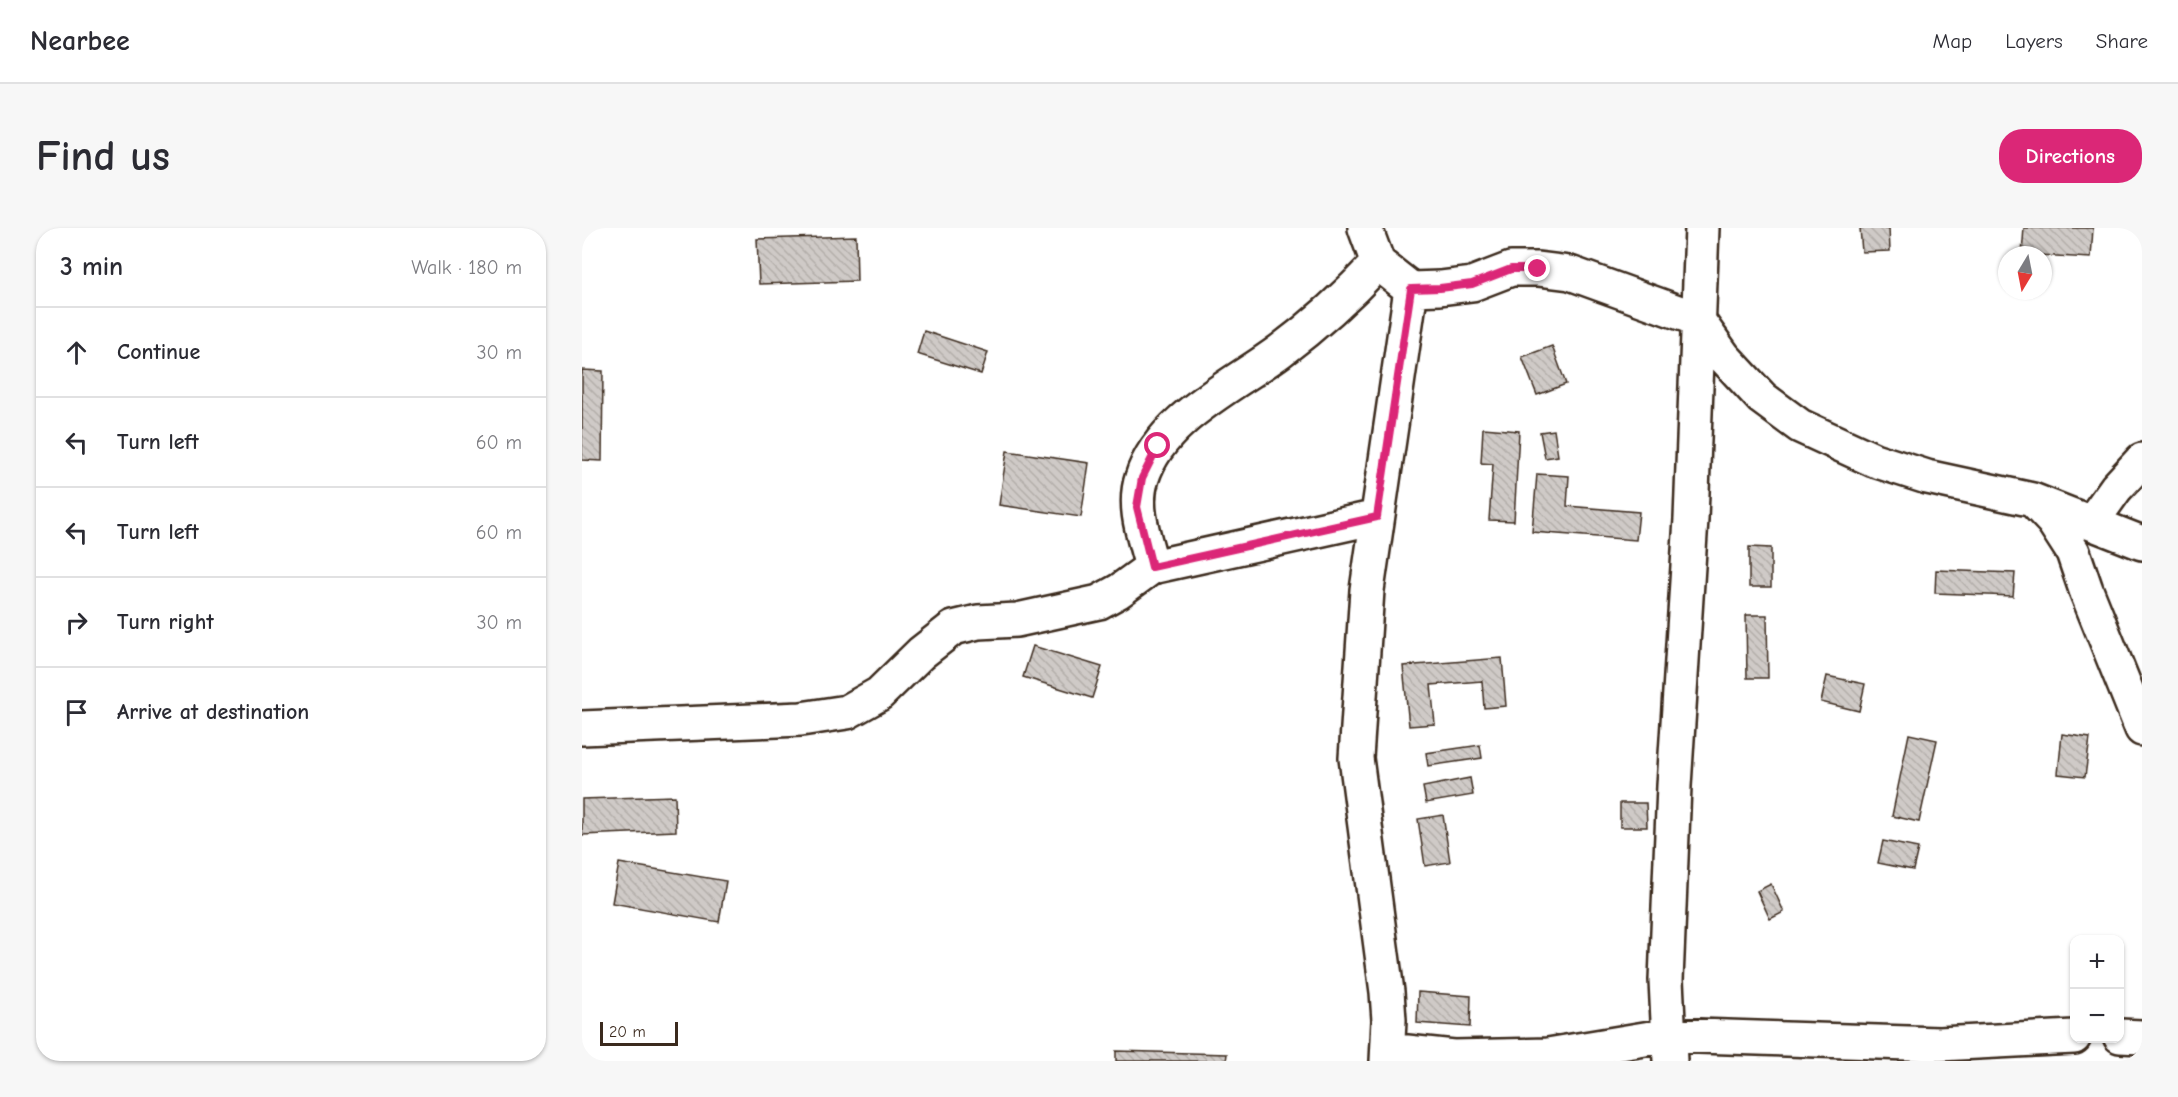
<!DOCTYPE html>
<html lang="en">
<head>
<meta charset="utf-8">
<style>
	:root { --surface:#fff; --page:#f7f7f7; --text:#2b2b33; --muted:#7c7c81; --line:#e1e1e2; --accent:#db2777 }
	body { margin:0; font-family:"Comic Neue",sans-serif; background:var(--page); color:var(--text) }
	.controls { position:absolute; right:18px; bottom:18px; display:grid; overflow:hidden; border-radius:12px; box-shadow:0 2px 4px #0004 }
	.controls button { width:54px; height:54px; display:grid; place-items:center; padding:0; border:0; border-bottom:2px solid var(--line); background:var(--surface); color:var(--text); font:30px sans-serif }
	.compass { position:absolute; left:1416px; top:18px; width:54px; height:54px; border-radius:50%; background:var(--surface); box-shadow:0 2px 4px #0004; rotate:190deg }
	.scale { position:absolute; left:18px; bottom:15px; width:78px; box-sizing:border-box; padding-left:6px; border:3px solid #3b2a1e; border-top:0; font-size:16px; line-height:21px; white-space:nowrap; color:#3b2a1e; -webkit-text-stroke:4px #fff; paint-order:stroke }
	.stop { position:absolute; width:18px; height:18px; margin:-14px; border:4px solid #db2777; border-radius:50%; background:#fff }
	.stop.end { background:#db2777; border-color:#fff; box-shadow:0 2px 6px #0008 }
	.list { margin:0; padding:0; list-style:none }
	h2 { display:flex; justify-content:space-between; align-items:center; height:78px; margin:0; padding:0 24px; font-size:26px }
	h2 small { font-size:20px; font-weight:400; color:var(--muted) }
	.list li { display:grid; grid-template-columns:39px 1fr auto; gap:18px; align-items:center; box-sizing:border-box; height:90px; padding:0 24px; border-top:2px solid var(--line) }
	.list b { display:block; font-size:22px; white-space:nowrap }
	.list em { font-size:20px; font-style:normal; color:var(--muted) }
	.icon { flex:none; width:33px; height:33px; fill:none; stroke:currentColor; stroke-width:2; stroke-linecap:round; stroke-linejoin:round }
	.map { position:relative; flex:none; width:1560px; height:833px; overflow:hidden; border-radius:24px }
	header { display:flex; align-items:center; gap:36px; box-sizing:border-box; height:84px; padding:0 30px; background:var(--surface); border-bottom:2px solid var(--line) }
	header strong { font-size:28px }
	nav { display:flex; gap:33px; margin-inline-start:auto; font-size:21px }
	.intro { display:flex; align-items:center; justify-content:space-between; box-sizing:border-box; height:144px; padding:0 36px }
	h1 { margin:0; font-size:42px }
	.button { padding:15px 27px; border-radius:24px; background:var(--accent); color:#fff; font-size:21px; font-weight:700 }
	main { display:flex; gap:36px; padding:0 36px }
	aside { flex:1; background:var(--surface); border-radius:24px; box-shadow:0 2px 4px #0004 }
	.map>svg:first-child { display:block }
	.building { fill:url(#building-back-hatch); stroke:#3b2a1e; stroke-width:1.5 }
	.lines { fill:none; stroke-linecap:round; stroke-linejoin:round }
	.minor-casing { stroke:#3b2a1e; stroke-width:38 }
	.minor { stroke:#fff; stroke-width:33 }
	.route { stroke:#db2777; stroke-width:8 }
</style>
</head>
<body>
<header>
<strong>Nearbee</strong>
<nav><a>Map</a><a>Layers</a><a>Share</a></nav>
</header>
<div class="intro"><h1>Find us</h1><a class="button">Directions</a></div>
<main>
<aside>
<h2>3 min<small>Walk · 180 m</small></h2>
<ul class="list">
<li><svg class="icon" aria-label="ahead" viewBox="0 0 24 24"><path d="M12 20V5M6 11l6-6 6 6"/></svg><div><b>Continue</b></div><em>30 m</em></li>
<li><svg class="icon" aria-label="left" viewBox="0 0 24 24"><path d="M17 20v-9H6M10 6l-5 5 5 5"/></svg><div><b>Turn left</b></div><em>60 m</em></li>
<li><svg class="icon" aria-label="left" viewBox="0 0 24 24"><path d="M17 20v-9H6M10 6l-5 5 5 5"/></svg><div><b>Turn left</b></div><em>60 m</em></li>
<li><svg class="icon" aria-label="right" viewBox="0 0 24 24"><path d="M7 20v-9h11M14 6l5 5-5 5"/></svg><div><b>Turn right</b></div><em>30 m</em></li>
<li><svg class="icon" aria-label="arrive" viewBox="0 0 24 24"><path d="M6 21V4h12l-3 4 3 4H6"/></svg><div><b>Arrive at destination</b></div></li>
</ul>
</aside>
<div class="map">
<svg width="1560" height="833" viewBox="0 0 1560 833">
	<defs>
		<pattern id="building-back-hatch" width="6" height="6" patternUnits="userSpaceOnUse" patternTransform="scale(1.5)"><rect width="6" height="6" fill="#cfcac7"/><path d="M-1 5l2 2M0 0l6 6M5-1l2 2" fill="none" stroke="#b3aeaa"/></pattern>
	</defs>
	<rect width="100%" height="100%" fill="#fff"/>
	<filter id="ink" filterUnits="userSpaceOnUse"><feTurbulence type="fractalNoise" baseFrequency=".0167" numOctaves="2"/><feDisplacementMap in="SourceGraphic" scale="12" xChannelSelector="R" yChannelSelector="G"/><feConvolveMatrix kernelMatrix="1 2 1 2 8 2 1 2 1" color-interpolation-filters="sRGB"/></filter>
	<g filter="url(#ink)">
		<path class="building" d="M 1278,0 L 1307,0 L 1308,23 L 1280,24 Z
			M 1442,0 L 1511,0 L 1509,30 L 1440,26 Z
			M 274,8 L 275,53 L 177,56 L 175,11 Z
			M 342,103 L 406,124 L 399,146 L 335,126 Z
			M 970,118 L 984,156 L 955,167 L 940,129 Z
			M 0,142 L 21,143 L 20,233 L 0,232 Z
			M 901,200 L 937,203 L 932,293 L 907,292 L 911,236 L 899,235 Z
			M 972,202 L 976,228 L 963,230 L 958,204 Z
			M 425,223 L 507,235 L 499,289 L 417,277 Z
			M 955,246 L 987,248 L 985,278 L 1057,284 L 1054,312 L 950,304 Z
			M 1167,319 L 1189,320 L 1189,359 L 1167,359 Z
			M 1354,342 L 1433,345 L 1431,368 L 1353,365 Z
			M 1164,387 L 1185,387 L 1186,450 L 1165,450 Z
			M 451,418 L 520,439 L 510,470 L 441,449 Z
			M 920,430 L 924,478 L 902,480 L 900,453 L 849,457 L 853,496 L 827,498 L 821,438 Z
			M 1245,448 L 1283,456 L 1277,483 L 1239,474 Z
			M 1327,506 L 1355,512 L 1337,594 L 1310,588 Z
			M 1480,506 L 1508,510 L 1503,549 L 1476,546 Z
			M 898,517 L 900,530 L 846,538 L 844,525 Z
			M 888,550 L 891,567 L 844,575 L 841,559 Z
			M 93,568 L 94,603 L 0,607 L 0,571 Z
			M 1038,575 L 1064,575 L 1065,599 L 1038,599 Z
			M 861,587 L 868,634 L 843,638 L 836,591 Z
			M 1301,613 L 1336,620 L 1331,642 L 1296,635 Z
			M 37,635 L 144,653 L 137,694 L 30,675 Z
			M 1189,656 L 1202,684 L 1188,691 L 1175,663 Z
			M 836,764 L 889,768 L 888,799 L 835,795 Z
			M 534,823 L 645,826 L 644,833 L 534,833 Z"/>
		<g class="lines">
			<g class="minor-casing">
				<path id="minor" d="M 783,0 L 796,35 L 829,61 L 858,60 L 890,56 L 929,41 L 956,41 L 988,45 L 1115,91 L 1142,129 L 1180,170 L 1218,198 L 1292,232 L 1345,249 L 1451,272 L 1471,293 L 1491,324 L 1504,362 L 1560,501
					M 1453,273 L 1560,315
					M 1509,295 L 1534,260 L 1560,232
					M 570,339 C 563,311 550,279 560,250 C 578,191 651,158 698,123 C 733,97 766,67 796,35
					M 0,500 L 219,491 L 265,484 L 297,466 L 339,425 L 371,400 L 396,394 L 435,392 L 517,374 L 537,363 L 570,339 L 795,289
					M 1538,808 L 1560,809
					M 806,822 L 872,829 L 966,827 L 1087,807 L 1357,816 L 1492,809
					M 805,833 L 807,792 L 805,764 L 774,530 L 785,362 L 829,61
					M 1088,833 L 1084,752 L 1092,558 L 1109,291 L 1120,0"/>
			</g>
			<use href="#minor" class="minor"/>
		</g>
	</g>
	<g class="lines" filter="url(#ink)">
		<path class="route" d="M 576,218 L 560,250 L 555,279 L 570,339 L 795,289 L 829,61 L 858,60 L 890,56 L 929,41 L 956,41"/>
	</g>
</svg>
<div class="controls">
<button>+</button>
<button>−</button>
</div>
<svg class="compass" viewBox="-18 -18 36 36"><path d="M0-13l5 13h-10z" fill="#e53935"/><path d="M0 13l5-13h-10z" fill="#7c7c81"/></svg>
<div class="scale">20 m</div>
<div class="stop" style="left:576px;top:218px"></div>
<div class="stop end" style="left:956px;top:41px"></div>
</div>
</main>
</body>
</html>
